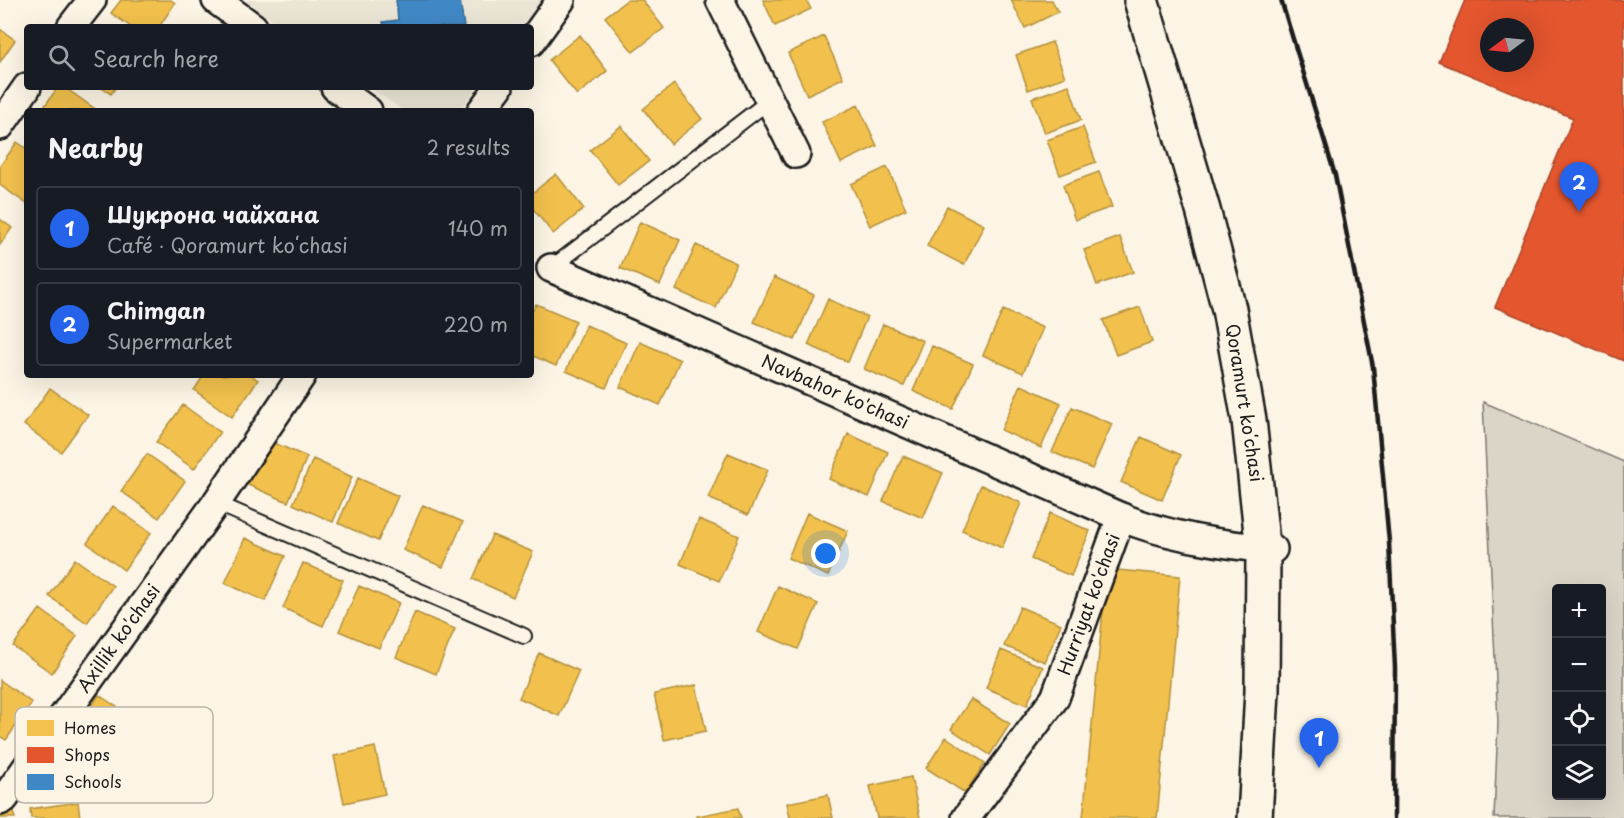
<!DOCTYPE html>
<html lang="en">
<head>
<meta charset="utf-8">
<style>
	:root { --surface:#171b24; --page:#20242c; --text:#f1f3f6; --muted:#9ea1a6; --line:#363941; --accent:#2563eb }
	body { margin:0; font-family:"Playpen Sans",sans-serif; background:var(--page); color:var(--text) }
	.controls { position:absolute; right:18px; bottom:18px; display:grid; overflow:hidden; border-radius:6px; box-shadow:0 6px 24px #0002 }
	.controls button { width:54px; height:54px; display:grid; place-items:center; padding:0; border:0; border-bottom:2px solid var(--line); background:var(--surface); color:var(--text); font:30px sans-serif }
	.compass { position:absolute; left:1480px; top:18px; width:54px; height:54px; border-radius:50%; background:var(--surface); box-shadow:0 6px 24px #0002; rotate:254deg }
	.you { position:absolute; left:826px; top:554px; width:21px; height:21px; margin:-15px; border:4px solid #fff; border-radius:50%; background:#1a73e8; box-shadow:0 0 0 9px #1a73e833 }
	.badge { display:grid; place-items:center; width:39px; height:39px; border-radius:50%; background:var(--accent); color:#fff; font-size:20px; font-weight:700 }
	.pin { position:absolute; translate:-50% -50px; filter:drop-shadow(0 2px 3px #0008) }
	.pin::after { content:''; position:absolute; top:32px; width:21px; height:18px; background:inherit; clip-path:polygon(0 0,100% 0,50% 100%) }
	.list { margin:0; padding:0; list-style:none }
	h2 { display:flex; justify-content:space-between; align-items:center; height:78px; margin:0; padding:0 24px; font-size:26px }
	h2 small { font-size:20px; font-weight:400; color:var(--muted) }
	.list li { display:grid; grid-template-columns:39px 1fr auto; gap:18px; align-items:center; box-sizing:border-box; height:84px; margin:0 12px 12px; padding:0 12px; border:2px solid var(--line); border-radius:6px }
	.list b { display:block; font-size:22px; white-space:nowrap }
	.list p { margin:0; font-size:20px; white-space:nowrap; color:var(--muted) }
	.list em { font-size:20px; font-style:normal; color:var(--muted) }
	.icon { flex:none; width:33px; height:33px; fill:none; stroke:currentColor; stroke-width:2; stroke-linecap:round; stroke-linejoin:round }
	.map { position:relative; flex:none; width:1624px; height:818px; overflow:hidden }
	.search { position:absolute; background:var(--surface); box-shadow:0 6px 24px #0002; left:24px; top:24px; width:510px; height:66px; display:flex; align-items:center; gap:15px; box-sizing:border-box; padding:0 21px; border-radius:6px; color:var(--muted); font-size:22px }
	.panel { position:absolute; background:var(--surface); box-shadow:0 6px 24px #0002; left:24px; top:108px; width:510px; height:270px; border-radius:6px }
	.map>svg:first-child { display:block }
	.built { fill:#ebe5d6 }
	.green { fill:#dbd5c8; stroke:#7c7872; stroke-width:1.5; fill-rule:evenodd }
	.homes { fill:#f2c14e; stroke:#b2903f; stroke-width:1.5 }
	.shops { fill:#e4572e; stroke:#a84529; stroke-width:1.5; fill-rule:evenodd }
	.schools { fill:#3f88c5; stroke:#346892; stroke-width:1.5 }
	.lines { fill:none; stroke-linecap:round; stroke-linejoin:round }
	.lane-casing { stroke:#1c1c1c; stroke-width:18 }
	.street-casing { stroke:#1c1c1c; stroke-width:32 }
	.secondary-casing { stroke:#1c1c1c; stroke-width:38 }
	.lane { stroke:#fcf5e5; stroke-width:14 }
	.street { stroke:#fcf5e5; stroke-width:27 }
	.secondary { stroke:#fcf5e5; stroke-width:33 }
	.rail { stroke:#1c1c1c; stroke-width:4.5 }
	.labels { text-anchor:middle; stroke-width:6; stroke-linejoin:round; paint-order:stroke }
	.street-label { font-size:18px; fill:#1c1c1c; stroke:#fcf5e5 }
	.key { fill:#fcf5e5; stroke:#b9b4a9; stroke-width:1.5 }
	.key-label { font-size:16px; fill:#1c1c1c }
</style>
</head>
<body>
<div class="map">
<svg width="1624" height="818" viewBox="0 0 1624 818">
	<rect width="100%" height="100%" fill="#fcf5e5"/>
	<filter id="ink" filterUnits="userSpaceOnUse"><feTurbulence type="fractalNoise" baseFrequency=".0167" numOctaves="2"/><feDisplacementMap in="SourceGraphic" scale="12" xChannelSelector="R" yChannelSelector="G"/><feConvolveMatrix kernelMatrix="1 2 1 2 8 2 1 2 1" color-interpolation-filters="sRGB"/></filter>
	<g filter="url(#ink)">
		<path class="built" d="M 244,0 L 544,0 L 523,27 L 281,27 Z
			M 369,87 L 477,87 L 459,111 L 404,111 Z"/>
		<path class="green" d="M 1483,402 L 1624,462 L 1624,818 L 1494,818 L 1498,723 ZM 1556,588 L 1602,588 L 1602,796 L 1556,796 Z"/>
		<path class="homes" d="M 121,0 L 171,0 L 175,3 L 159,27 L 131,27 L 111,13 Z
			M 627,0 L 642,0 L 664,28 L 633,52 L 605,17 Z
			M 763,0 L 806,0 L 811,9 L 775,26 Z
			M 1011,0 L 1052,0 L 1058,12 L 1025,28 Z
			M 0,29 L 15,40 L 0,62 Z
			M 580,35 L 607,71 L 577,95 L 549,60 Z
			M 824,36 L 843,78 L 807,95 L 788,53 Z
			M 1052,42 L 1065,77 L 1028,90 L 1016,55 Z
			M 674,84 L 702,119 L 671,144 L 643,109 Z
			M 1069,85 L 1081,120 L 1045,133 L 1032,98 Z
			M 58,87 L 64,87 L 98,111 L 41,111 Z
			M 100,87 L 116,87 L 111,94 Z
			M 858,105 L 877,146 L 841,163 L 822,122 Z
			M 621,126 L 649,161 L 618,185 L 590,150 Z
			M 1083,127 L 1096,162 L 1060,175 L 1047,140 Z
			M 17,142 L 27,149 L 27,204 L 0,185 L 0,166 Z
			M 887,167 L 906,209 L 870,226 L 851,184 Z
			M 1099,172 L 1112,207 L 1075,220 L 1063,185 Z
			M 556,174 L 584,209 L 553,234 L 531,206 L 531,194 Z
			M 947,206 L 984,225 L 964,265 L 927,246 Z
			M 0,219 L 12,228 L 0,245 Z
			M 640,222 L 680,240 L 660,285 L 620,268 Z
			M 1120,237 L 1133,272 L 1097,285 L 1084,250 Z
			M 696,245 L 736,263 L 716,308 L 676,290 Z
			M 774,277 L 814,295 L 795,340 L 754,322 Z
			M 828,299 L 867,317 L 848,362 L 808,345 Z
			M 536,304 L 576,321 L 556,366 L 531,355 L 531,314 Z
			M 1140,307 L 1152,342 L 1116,355 L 1103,320 Z
			M 1003,310 L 1043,328 L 1023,373 L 983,355 Z
			M 883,324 L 923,341 L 904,386 L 864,369 Z
			M 586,325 L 626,343 L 606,388 L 566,371 Z
			M 640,342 L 680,360 L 660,405 L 620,387 Z
			M 932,346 L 973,364 L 953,409 L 913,391 Z
			M 204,375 L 251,375 L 258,380 L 232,417 L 194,390 Z
			M 1021,385 L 1061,403 L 1041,448 L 1001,430 Z
			M 50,388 L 88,415 L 61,452 L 24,425 Z
			M 183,405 L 220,432 L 194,469 L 156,442 Z
			M 1072,407 L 1112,424 L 1092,469 L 1052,452 Z
			M 848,434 L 888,452 L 869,497 L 829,479 Z
			M 1141,437 L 1181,455 L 1162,500 L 1121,482 Z
			M 267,440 L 307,457 L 288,502 L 248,485 Z
			M 728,453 L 768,470 L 748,515 L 708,498 Z
			M 147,454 L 185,481 L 159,518 L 121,491 Z
			M 903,456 L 943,473 L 923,518 L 883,501 Z
			M 313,459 L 352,477 L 333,522 L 293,504 Z
			M 358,478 L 398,496 L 378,541 L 338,523 Z
			M 981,485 L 1021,503 L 1002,548 L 962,530 Z
			M 423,505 L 463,522 L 443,567 L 403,550 Z
			M 113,506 L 151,533 L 124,570 L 87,543 Z
			M 807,513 L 848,531 L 828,576 L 788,558 Z
			M 1050,513 L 1090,531 L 1071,576 L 1031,559 Z
			M 699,519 L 739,536 L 719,581 L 680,564 Z
			M 492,535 L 533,552 L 513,597 L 473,579 Z
			M 245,538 L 285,556 L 265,601 L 225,583 Z
			M 75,559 L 113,586 L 87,623 L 49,596 Z
			M 303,563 L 343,580 L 323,626 L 283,608 Z
			M 1107,569 L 1180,576 L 1157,818 L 1083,818 Z
			M 359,586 L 399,603 L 379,648 L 339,631 Z
			M 778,586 L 818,604 L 798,649 L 758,632 Z
			M 1020,607 L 1061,624 L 1045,662 L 1004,646 Z
			M 40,609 L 77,636 L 52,673 L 13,646 Z
			M 415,612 L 455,629 L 436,674 L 396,657 Z
			M 1001,650 L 1043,667 L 1027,705 L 986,688 Z
			M 539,653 L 579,671 L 559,716 L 519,698 Z
			M 0,680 L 32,703 L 6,740 L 0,736 Z
			M 696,685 L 706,731 L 664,740 L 654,694 Z
			M 99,695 L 135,719 L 111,756 L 75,732 Z
			M 971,699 L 1010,724 L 990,755 L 951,729 Z
			M 946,737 L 985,763 L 965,793 L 926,768 Z
			M 375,747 L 385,794 L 344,803 L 334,756 Z
			M 911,777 L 920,818 L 877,818 L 870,786 Z
			M 828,795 L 833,818 L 790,818 L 787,803 Z
			M 78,802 L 80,818 L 31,818 L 30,809 Z
			M 738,808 L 741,818 L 697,818 L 697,816 Z
			M 14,811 L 15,818 L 0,818 L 0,814 Z"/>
		<path class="shops" d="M 1465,0 L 1624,0 L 1624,361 L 1495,307 L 1573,118 L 1439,62 ZM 1489,27 L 1525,27 L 1525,63 L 1489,63 Z"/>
		<path class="schools" d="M 396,0 L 460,0 L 464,27 L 384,27 L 383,22 L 398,20 Z"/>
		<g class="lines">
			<g class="lane-casing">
				<path id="lane" d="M 551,268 L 769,101
					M 216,503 L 524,636"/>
			</g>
			<g class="street-casing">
				<g id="street">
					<path d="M 216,0 L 253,27"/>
					<path d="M 720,0 L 796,154"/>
					<path d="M 71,27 L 92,0"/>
					<path d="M 531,42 L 561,0"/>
					<path d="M 335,87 L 368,111"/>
					<path d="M 481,111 L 499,87"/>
					<path d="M 0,126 L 27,87"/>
					<path id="s1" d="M 551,268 L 1121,517"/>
					<path id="s2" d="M 0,801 L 4,799 L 216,503 L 302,375"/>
					<path id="s3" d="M 966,818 L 1055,698 L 1121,517 C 1163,535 1228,546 1273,549"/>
				</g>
			</g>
			<g class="secondary-casing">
				<path id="secondary" d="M 1141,0 L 1203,210 L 1229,309 L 1249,420 L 1263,551 L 1262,691 L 1255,818"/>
			</g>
			<use href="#lane" class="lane"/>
			<use href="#street" class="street"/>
			<use href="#secondary" class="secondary"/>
			<path class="rail" d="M 1281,0 L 1335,175 L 1373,367 L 1389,542 L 1395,668 L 1394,818"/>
		</g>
	</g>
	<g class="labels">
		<g class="street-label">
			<text dy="6" stroke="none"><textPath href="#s1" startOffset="310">Navbahor ko'chasi</textPath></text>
			<text transform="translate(1244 403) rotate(81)" y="6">Qoramurt koʻchasi</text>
			<text dy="6" stroke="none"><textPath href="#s3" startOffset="249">Hurriyat ko'chasi</textPath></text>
			<text dy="6" stroke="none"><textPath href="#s2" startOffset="202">Axillik ko'chasi</textPath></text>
		</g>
	</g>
	<rect x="15" y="707" width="198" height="96" rx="9" class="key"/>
	<rect x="27" y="720" width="27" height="16" fill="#f2c14e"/>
	<rect x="27" y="747" width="27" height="16" fill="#e4572e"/>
	<rect x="27" y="774" width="27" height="16" fill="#3f88c5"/>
	<g class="key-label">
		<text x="64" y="734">Homes</text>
		<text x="64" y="761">Shops</text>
		<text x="64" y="788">Schools</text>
	</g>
</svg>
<div class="controls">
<button>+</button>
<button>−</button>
<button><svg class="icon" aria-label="locate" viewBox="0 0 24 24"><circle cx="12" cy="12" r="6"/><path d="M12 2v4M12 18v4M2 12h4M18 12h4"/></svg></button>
<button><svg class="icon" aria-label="layers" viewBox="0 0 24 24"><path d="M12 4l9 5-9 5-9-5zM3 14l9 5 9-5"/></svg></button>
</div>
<svg class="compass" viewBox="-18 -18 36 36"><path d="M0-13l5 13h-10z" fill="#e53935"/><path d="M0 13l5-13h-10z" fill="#9ea1a6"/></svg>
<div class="you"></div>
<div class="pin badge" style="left:1319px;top:768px">1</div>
<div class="pin badge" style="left:1579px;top:212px">2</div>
<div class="search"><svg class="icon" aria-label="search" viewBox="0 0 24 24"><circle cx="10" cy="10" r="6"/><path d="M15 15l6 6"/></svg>Search here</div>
<section class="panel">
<h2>Nearby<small>2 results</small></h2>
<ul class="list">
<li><span class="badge">1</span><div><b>Шукрона чайхана</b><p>Café · Qoramurt koʻchasi</p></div><em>140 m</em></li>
<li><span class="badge">2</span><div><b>Chimgan</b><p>Supermarket</p></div><em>220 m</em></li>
</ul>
</section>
</div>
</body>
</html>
